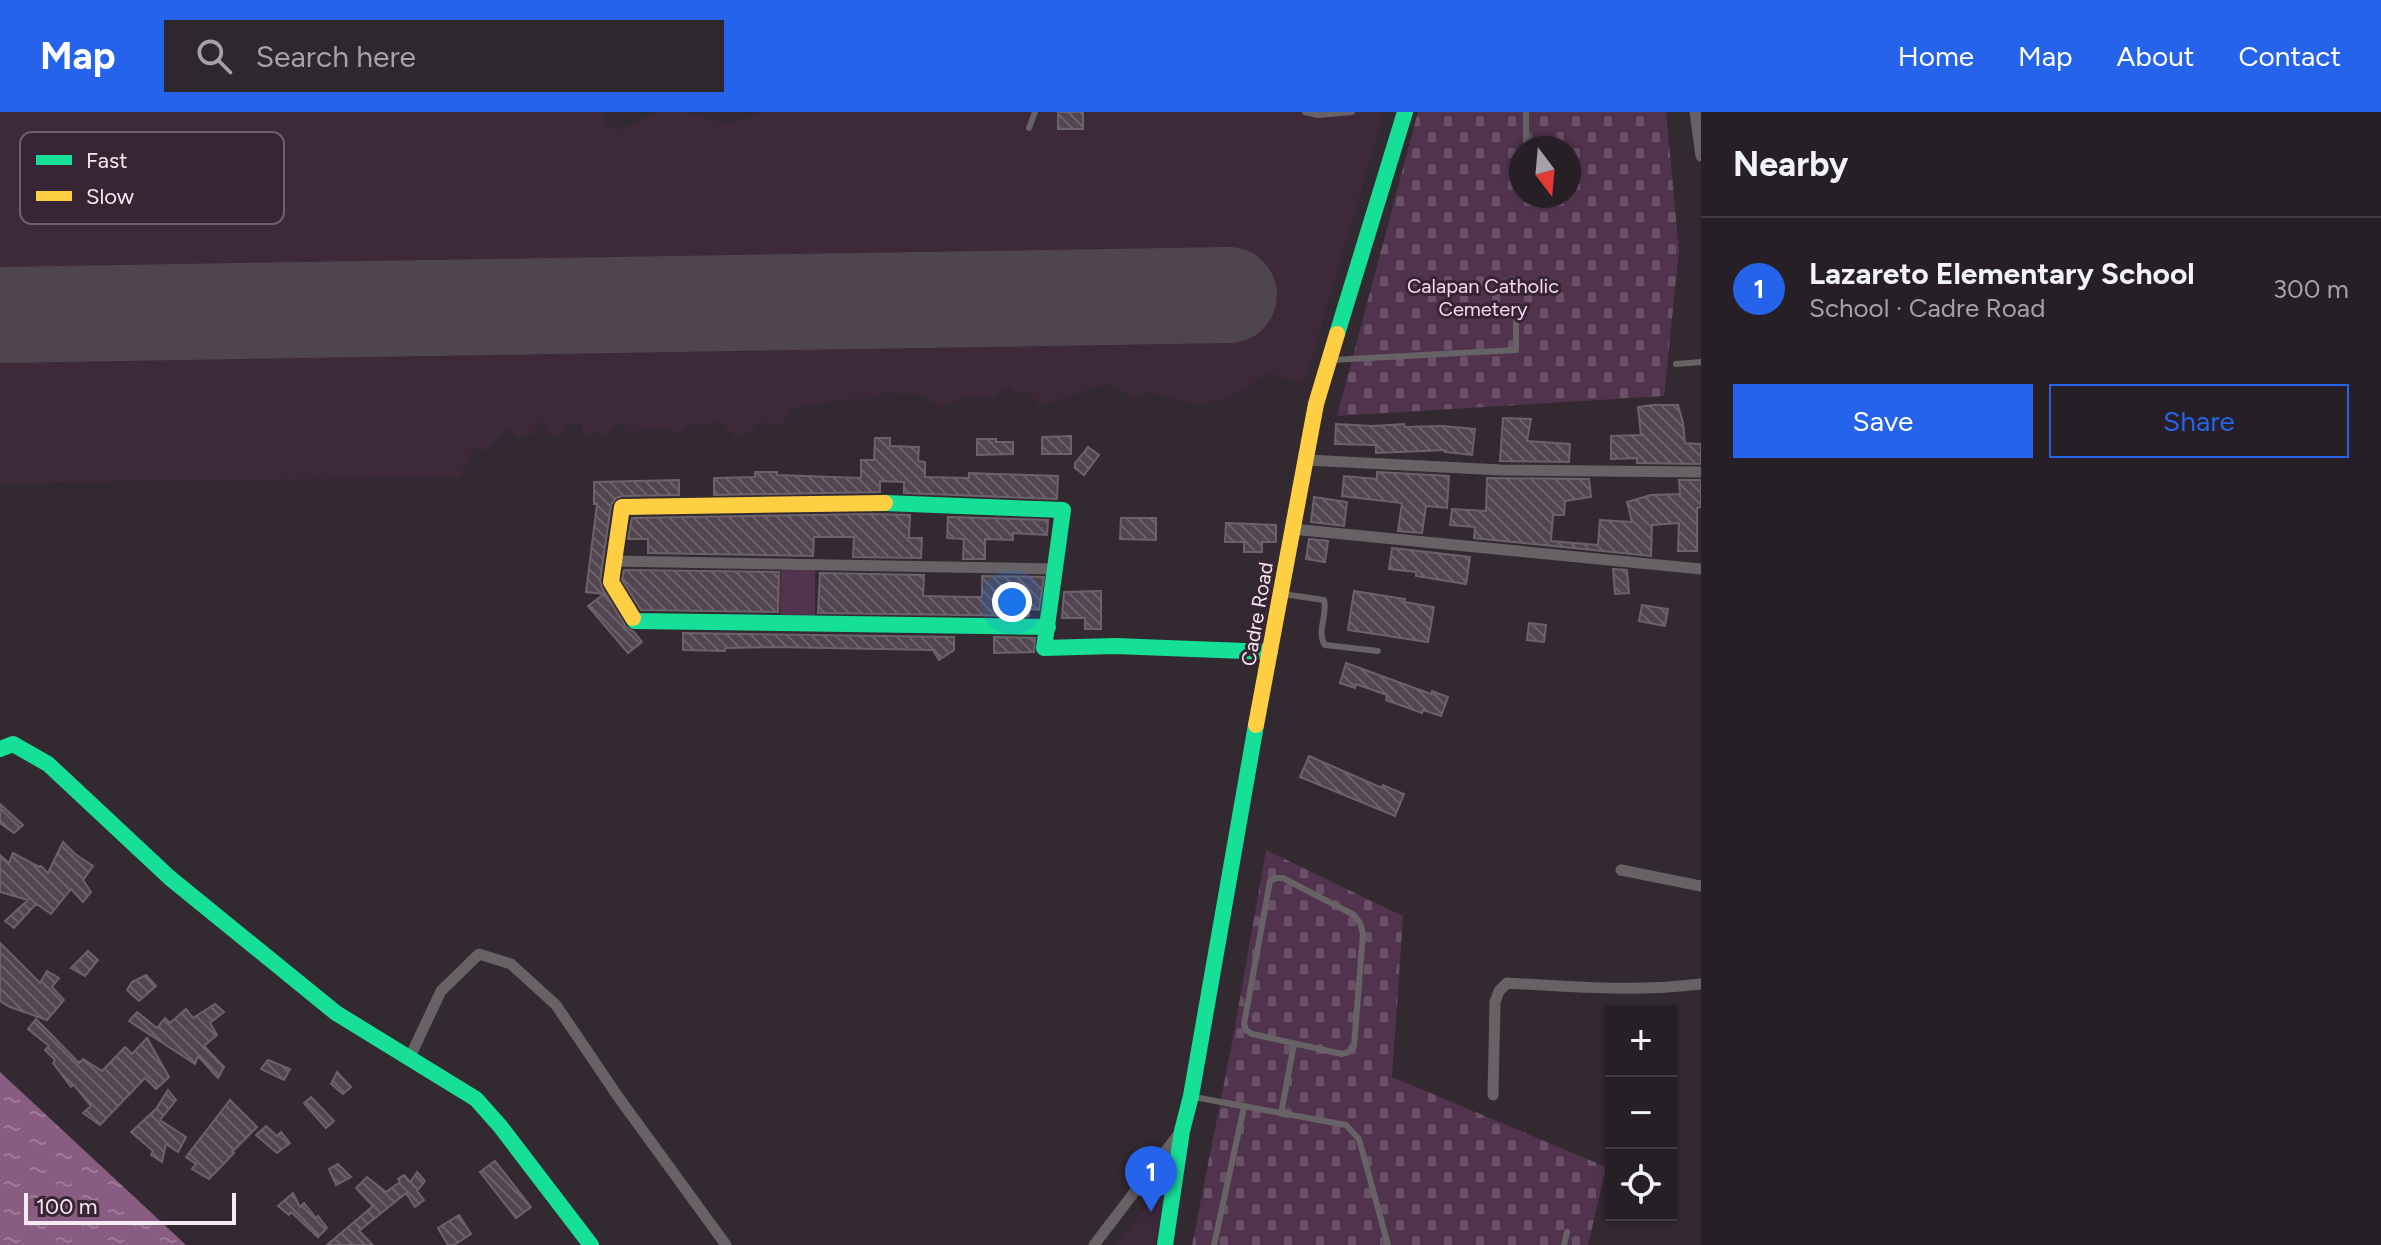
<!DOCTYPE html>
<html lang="en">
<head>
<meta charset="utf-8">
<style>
	:root { --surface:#261f25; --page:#2e272d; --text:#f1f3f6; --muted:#a4a2a7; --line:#423d42; --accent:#2563eb }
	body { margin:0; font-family:Figtree,sans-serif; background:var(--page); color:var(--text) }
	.controls { position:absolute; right:24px; bottom:24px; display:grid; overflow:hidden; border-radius:0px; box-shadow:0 2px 6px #0004 }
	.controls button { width:72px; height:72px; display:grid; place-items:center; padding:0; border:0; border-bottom:2px solid var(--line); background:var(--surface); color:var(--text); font:40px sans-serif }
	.compass { position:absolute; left:1509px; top:24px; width:72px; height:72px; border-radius:50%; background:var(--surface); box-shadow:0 2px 6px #0004; rotate:164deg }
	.scale { position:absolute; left:24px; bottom:20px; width:212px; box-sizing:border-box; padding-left:8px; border:4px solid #f5e9f2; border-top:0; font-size:22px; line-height:28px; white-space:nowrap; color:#f5e9f2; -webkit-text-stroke:6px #372534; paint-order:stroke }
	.you { position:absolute; left:1012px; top:490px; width:28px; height:28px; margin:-20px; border:6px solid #fff; border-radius:50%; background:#1a73e8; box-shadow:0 0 0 12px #1a73e833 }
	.badge { display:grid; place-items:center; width:52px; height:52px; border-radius:50%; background:var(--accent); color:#fff; font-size:26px; font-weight:700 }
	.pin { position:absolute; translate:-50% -66px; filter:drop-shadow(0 2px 4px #0008) }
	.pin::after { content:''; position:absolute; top:42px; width:28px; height:24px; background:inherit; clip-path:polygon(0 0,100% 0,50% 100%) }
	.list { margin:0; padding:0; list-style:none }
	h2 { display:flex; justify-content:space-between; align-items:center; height:104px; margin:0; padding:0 32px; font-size:34px }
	h2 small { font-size:26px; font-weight:400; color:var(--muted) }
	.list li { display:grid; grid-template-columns:52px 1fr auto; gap:24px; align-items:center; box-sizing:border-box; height:144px; padding:0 32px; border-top:2px solid var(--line) }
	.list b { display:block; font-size:30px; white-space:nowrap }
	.list p { margin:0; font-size:26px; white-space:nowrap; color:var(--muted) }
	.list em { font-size:26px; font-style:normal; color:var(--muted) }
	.actions { display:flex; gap:16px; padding:24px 32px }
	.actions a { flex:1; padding:18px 0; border:2px solid var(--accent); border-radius:0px; text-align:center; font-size:28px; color:var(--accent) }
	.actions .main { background:var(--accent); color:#fff }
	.icon { flex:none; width:44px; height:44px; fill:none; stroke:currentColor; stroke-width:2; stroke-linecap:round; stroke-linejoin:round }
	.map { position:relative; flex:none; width:1701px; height:1133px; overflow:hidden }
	header { display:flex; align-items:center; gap:48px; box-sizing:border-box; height:112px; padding:0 40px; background:var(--accent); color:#fff }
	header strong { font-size:38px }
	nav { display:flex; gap:44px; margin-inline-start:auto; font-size:28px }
	.search { width:560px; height:72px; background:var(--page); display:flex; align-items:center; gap:20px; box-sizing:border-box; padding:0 28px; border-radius:0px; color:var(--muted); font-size:30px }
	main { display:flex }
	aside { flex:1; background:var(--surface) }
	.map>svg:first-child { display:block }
	.built { fill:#3e293b }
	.cemetery { fill:url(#cemetery-stones); fill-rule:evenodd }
	.pitch { fill:#51334d }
	.water { fill:url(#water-ripples) }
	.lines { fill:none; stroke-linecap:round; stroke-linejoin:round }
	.runway { stroke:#4e464c; stroke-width:96 }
	.building { fill:url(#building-back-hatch); stroke:#6c636a; stroke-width:2 }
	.lane { stroke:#676266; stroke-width:6 }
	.street { stroke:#676266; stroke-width:11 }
	.fast { stroke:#16e098; stroke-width:16 }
	.slow { stroke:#ffcf43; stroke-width:16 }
	.labels { text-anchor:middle; stroke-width:6; stroke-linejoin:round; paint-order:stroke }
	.park-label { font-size:20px; fill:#f7d9f2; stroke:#372534 }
	.street-label { font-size:20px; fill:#f5e9f2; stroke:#372534 }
	.key { fill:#372534; stroke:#70606d; stroke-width:2 }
	.key-label { font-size:22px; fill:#f5e9f2 }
</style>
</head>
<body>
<header>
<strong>Map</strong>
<div class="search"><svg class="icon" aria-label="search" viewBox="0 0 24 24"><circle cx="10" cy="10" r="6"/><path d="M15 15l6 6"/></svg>Search here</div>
<nav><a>Home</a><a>Map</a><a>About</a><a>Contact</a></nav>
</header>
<main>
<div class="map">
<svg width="1701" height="1133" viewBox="0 0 1701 1133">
	<defs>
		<pattern id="cemetery-stones" width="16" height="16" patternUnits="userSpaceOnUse" patternTransform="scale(2)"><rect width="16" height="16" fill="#51334d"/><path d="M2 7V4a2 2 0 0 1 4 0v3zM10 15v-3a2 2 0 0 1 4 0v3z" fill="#6b5167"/></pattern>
		<pattern id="water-ripples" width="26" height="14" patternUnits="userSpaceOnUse" patternTransform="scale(2)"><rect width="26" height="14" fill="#895c81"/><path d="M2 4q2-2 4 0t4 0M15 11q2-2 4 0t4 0" fill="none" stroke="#a07b99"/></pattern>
		<pattern id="building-back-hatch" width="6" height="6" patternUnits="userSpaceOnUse" patternTransform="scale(2)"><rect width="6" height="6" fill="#524550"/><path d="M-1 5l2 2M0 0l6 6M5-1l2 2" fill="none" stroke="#6c606a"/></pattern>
	</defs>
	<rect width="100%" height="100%" fill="#332931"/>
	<path class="built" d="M 0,0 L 602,0 L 608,15 L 622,17 L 656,0 L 686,0 L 723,11 L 759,4 L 760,0 L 1384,0 L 1304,272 L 1269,261 L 1226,286 L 1199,293 L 1148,280 L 1136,287 L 1110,272 L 1085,279 L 1039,294 L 1030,281 L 1013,280 L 1010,275 L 1001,277 L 995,285 L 977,286 L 972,282 L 943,296 L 917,282 L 881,281 L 869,287 L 846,287 L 791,297 L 783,312 L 756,311 L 752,319 L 735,325 L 716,305 L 708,313 L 686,313 L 677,322 L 668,316 L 627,320 L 622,310 L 611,316 L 608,323 L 601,325 L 602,318 L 585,324 L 581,312 L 568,313 L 564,321 L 550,324 L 545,311 L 538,311 L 533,322 L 519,325 L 507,316 L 485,338 L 473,337 L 459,365 L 0,371 Z
		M 1167,1067 L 1155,1133 L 1116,1133 Z"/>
	<path class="cemetery" d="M 1418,0 L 1666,0 L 1679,138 L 1664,284 L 1337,304 ZM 1521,36 L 1569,36 L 1569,84 L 1521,84 Z
		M 1266,738 L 1403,804 L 1392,965 L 1606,1055 L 1588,1133 L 1192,1133 L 1233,926 Z"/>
	<path class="pitch" d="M 781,456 L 815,456 L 815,504 L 780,503 Z"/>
	<path class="water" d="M 0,960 L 186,1133 L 0,1133 Z"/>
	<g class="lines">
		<path class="runway" d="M 0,203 L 1229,183"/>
	</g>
	<path class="building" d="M 1058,0 L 1083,0 L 1083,17 L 1058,17 Z
		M 1653,293 L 1678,293 L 1683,311 L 1685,331 L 1701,332 L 1701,352 L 1637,351 L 1637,346 L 1611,347 L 1611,324 L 1641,323 L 1638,295 Z
		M 1503,306 L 1531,307 L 1527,329 L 1570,332 L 1569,350 L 1500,349 Z
		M 1336,312 L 1373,314 L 1404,312 L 1405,315 L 1442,314 L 1475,317 L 1472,343 L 1445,340 L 1446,338 L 1376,341 L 1376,333 L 1335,332 Z
		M 1071,324 L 1071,342 L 1042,342 L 1042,325 Z
		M 875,326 L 890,326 L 890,334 L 919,335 L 918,349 L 925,350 L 925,365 L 969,366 L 969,361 L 1058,364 L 1057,387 L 904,381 L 904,370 L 880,369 L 880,380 L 714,383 L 714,366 L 755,365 L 755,360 L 777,360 L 777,363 L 861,366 L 861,348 L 874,348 Z
		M 977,327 L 996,327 L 996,330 L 1013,330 L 1013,342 L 977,343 Z
		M 1088,335 L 1099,343 L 1084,363 L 1075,356 L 1075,351 Z
		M 1377,360 L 1449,364 L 1447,396 L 1426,394 L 1422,421 L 1398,419 L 1402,391 L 1342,384 L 1344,364 L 1377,367 Z
		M 1487,366 L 1589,367 L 1591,385 L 1565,389 L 1564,403 L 1553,403 L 1551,429 L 1598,433 L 1600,408 L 1632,410 L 1627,390 L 1651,383 L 1680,382 L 1679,368 L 1701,368 L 1701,395 L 1697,396 L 1697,439 L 1678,439 L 1679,411 L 1652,413 L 1651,444 L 1474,426 L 1475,415 L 1450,413 L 1452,397 L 1486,399 Z
		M 679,368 L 679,383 L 622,384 L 616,386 L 611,393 L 600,469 L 602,476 L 626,515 L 634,520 L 642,530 L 628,541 L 588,494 L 604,482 L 586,480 L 597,392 L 594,392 L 594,370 Z
		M 1314,385 L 1347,390 L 1344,414 L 1311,410 Z
		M 872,402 L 910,403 L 909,426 L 922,426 L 921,446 L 853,445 L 854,425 L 814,425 L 813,444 L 648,441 L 648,427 L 628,427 L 632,406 Z
		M 948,405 L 1048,408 L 1047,423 L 1013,421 L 1013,428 L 985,427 L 985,447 L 963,447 L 964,427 L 947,426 Z
		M 1121,406 L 1156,406 L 1156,428 L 1120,427 Z
		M 1226,411 L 1276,413 L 1276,430 L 1262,430 L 1262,440 L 1244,440 L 1244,430 L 1225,430 Z
		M 1309,427 L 1328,429 L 1325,450 L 1306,447 Z
		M 1392,436 L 1470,445 L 1466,472 L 1416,464 L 1416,460 L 1389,457 Z
		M 1613,457 L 1627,458 L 1629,481 L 1615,482 Z
		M 624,458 L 779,460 L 778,500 L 641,498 L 622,468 Z
		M 820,461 L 924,463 L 923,484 L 973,485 L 982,485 L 982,464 L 1044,465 L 1039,498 L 1029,497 L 1029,504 L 818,501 Z
		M 1101,479 L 1101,517 L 1085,517 L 1085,506 L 1062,506 L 1064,480 Z
		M 1354,479 L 1405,487 L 1404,490 L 1434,495 L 1428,530 L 1348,518 Z
		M 1642,493 L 1668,497 L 1665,514 L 1639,509 Z
		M 1529,511 L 1546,513 L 1544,530 L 1527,528 Z
		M 683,521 L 954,525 L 954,538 L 939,548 L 933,538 L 774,535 L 725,536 L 725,539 L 683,538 Z
		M 994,525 L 1035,526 L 1034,540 L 994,541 Z
		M 1346,551 L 1431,582 L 1432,579 L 1448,585 L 1441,604 L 1423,598 L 1422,601 L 1386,588 L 1387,583 L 1356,572 L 1355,576 L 1340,571 Z
		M 1309,644 L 1382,676 L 1383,673 L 1404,682 L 1395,704 L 1300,665 Z
		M 0,692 L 23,713 L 14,721 L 0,711 Z
		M 63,730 L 75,742 L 93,754 L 83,768 L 91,780 L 83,790 L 71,777 L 51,802 L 35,791 L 36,792 L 14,816 L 5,809 L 28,788 L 0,780 L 0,743 L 9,751 L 13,741 L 39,755 L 41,754 L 48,761 Z
		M 0,831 L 40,871 L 47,859 L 59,866 L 52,875 L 64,888 L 47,908 L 10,895 L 0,889 Z
		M 88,839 L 98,848 L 85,864 L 71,856 Z
		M 146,863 L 156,874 L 139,889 L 127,878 L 132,870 Z
		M 215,892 L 224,900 L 210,911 L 217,923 L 204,934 L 224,955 L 218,966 L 198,944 L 195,952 L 129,909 L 137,900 L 157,916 L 165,906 L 170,911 L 186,897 L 193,906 Z
		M 36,907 L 79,951 L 83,947 L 102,959 L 125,935 L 132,942 L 147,926 L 169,965 L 156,977 L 145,966 L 100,1013 L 83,1001 L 91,994 L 74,973 L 71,975 L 53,951 L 55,948 L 45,938 L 49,934 L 28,917 Z
		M 268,948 L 290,957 L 284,968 L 261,957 Z
		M 337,960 L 351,975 L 343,982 L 331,972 Z
		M 168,978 L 176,988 L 160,1008 L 186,1025 L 178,1040 L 166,1032 L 162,1050 L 151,1043 L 153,1039 L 131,1020 L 156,997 Z
		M 311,985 L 334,1009 L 326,1016 L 304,991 Z
		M 230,988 L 257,1015 L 232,1040 L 234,1041 L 209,1067 L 192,1057 L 196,1052 L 186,1045 Z
		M 266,1014 L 277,1024 L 281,1020 L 290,1031 L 277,1041 L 256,1023 Z
		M 495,1049 L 531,1095 L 516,1106 L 480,1060 Z
		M 338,1052 L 351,1065 L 336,1073 L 329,1057 Z
		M 417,1060 L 425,1069 L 417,1079 L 424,1088 L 415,1095 L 406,1081 L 359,1119 L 373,1133 L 327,1133 L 373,1094 L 356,1076 L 367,1065 L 386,1080 L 400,1070 L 398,1067 L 404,1063 L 410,1070 Z
		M 293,1081 L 300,1095 L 304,1091 L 316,1106 L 318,1104 L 327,1116 L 318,1125 L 291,1100 L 289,1103 L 278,1094 Z
		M 459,1103 L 471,1122 L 454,1133 L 448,1133 L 438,1116 Z"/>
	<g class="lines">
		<path class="lane" d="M 1305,0 L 1318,3 L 1352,0
			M 1029,16 L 1035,0
			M 1526,36 L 1526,0
			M 1332,248 L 1516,238 L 1516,209
			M 1676,252 L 1701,250
			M 1283,482 L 1324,488 C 1328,503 1316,520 1325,533 L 1378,539
			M 1276,766 L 1283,766 L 1354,803 L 1360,811 L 1363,822 L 1354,934 L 1349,940 L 1342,942 L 1252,922 L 1246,918 L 1244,912 L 1270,769 Z
			M 1194,985 L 1346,1013 L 1359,1027 L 1388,1133
			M 1281,1002 L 1294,932
			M 1214,1133 L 1244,995
			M 1564,1133 L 1567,1120"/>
		<path class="street" d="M 1695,0 L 1701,44
			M 1307,348 L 1501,358 L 1701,360
			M 1292,417 L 1701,457
			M 613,449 L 1056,457
			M 1621,758 L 1701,774
			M 409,947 L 441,879 L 479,842 L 511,852 L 556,893 L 619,986 L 726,1133
			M 1493,983 L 1495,890 L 1499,879 L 1507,871 C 1571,875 1637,880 1701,872
			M 1094,1133 L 1181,1019"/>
		<path class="fast" d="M 1337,222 L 1405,0
			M 885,391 L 1063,398 L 1044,536 L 1115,534 L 1270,540
			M 633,506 L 635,509 L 1048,515
			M 0,637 L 13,632 L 48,652 L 170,766 L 336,901 L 476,987 L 500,1014 L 591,1133
			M 1165,1133 L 1182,1019 L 1191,984 L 1256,613"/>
		<path class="slow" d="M 633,506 L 611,470 L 622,395 L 885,391
			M 1256,613 L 1316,292 L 1337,222"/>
	</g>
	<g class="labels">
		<g class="park-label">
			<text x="1483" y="181">Calapan Catholic<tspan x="1483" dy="23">Cemetery</tspan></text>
		</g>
		<g class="street-label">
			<text transform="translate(1257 502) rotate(-80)" y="7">Cadre Road</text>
		</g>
	</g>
	<rect x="20" y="20" width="264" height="92" rx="12" class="key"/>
	<rect x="36" y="43" width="36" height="10" fill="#16e098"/>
	<rect x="36" y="79" width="36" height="10" fill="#ffcf43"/>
	<g class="key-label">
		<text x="86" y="56">Fast</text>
		<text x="86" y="92">Slow</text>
	</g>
</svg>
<div class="controls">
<button>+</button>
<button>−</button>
<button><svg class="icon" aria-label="locate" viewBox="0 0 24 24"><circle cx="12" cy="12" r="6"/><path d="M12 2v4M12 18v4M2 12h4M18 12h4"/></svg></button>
</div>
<svg class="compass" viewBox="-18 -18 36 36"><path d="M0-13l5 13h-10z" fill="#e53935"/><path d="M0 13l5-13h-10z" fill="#a4a2a7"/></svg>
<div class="scale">100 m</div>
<div class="you"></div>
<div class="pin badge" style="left:1151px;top:1100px">1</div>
</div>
<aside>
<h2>Nearby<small></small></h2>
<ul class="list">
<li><span class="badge">1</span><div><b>Lazareto Elementary School</b><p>School · Cadre Road</p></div><em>300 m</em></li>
</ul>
<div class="actions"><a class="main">Save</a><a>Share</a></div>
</aside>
</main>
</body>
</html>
